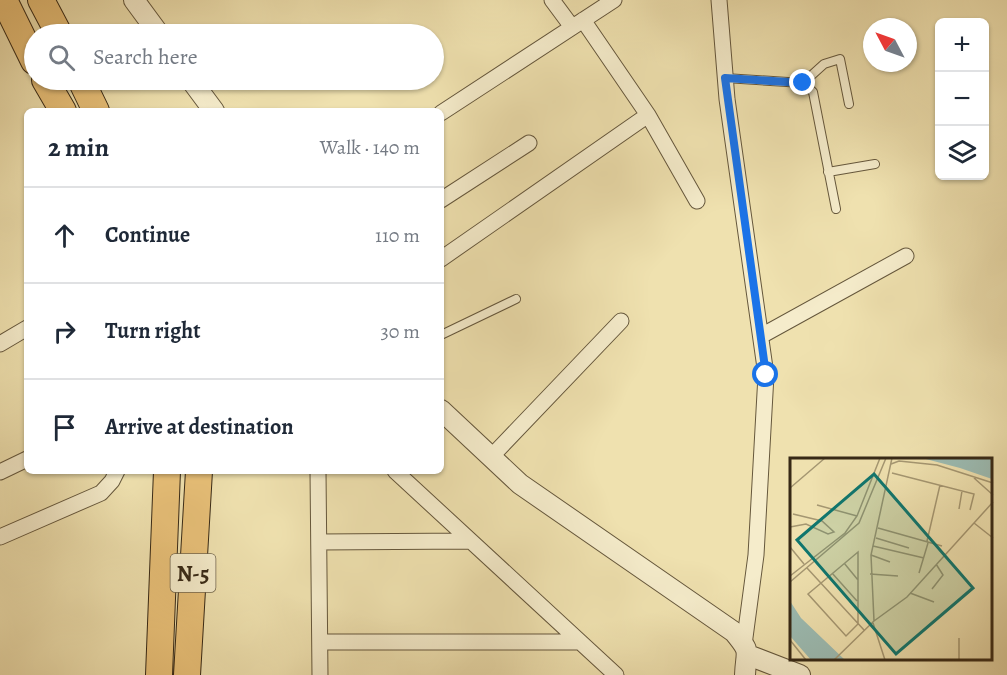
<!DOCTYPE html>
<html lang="en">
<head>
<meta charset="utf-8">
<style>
	:root { --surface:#fff; --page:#f6f6f7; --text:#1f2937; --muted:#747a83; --line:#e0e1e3 }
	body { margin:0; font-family:Alegreya,serif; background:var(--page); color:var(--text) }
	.controls { position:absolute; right:18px; top:18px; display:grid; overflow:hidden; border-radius:9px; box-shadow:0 2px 4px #0004 }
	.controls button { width:54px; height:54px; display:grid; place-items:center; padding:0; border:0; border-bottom:2px solid var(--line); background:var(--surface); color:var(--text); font:30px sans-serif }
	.compass { position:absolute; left:863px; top:18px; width:54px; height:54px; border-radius:50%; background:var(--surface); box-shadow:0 2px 4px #0004; rotate:311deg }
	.stop { position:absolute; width:18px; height:18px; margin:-14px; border:4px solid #1a73e8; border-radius:50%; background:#fff }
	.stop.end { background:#1a73e8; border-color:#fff; box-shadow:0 2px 6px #0008 }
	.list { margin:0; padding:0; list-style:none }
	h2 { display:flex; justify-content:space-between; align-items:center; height:78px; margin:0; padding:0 24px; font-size:26px }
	h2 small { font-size:20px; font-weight:400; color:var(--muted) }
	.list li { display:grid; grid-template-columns:39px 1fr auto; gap:18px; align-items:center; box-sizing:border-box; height:96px; padding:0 24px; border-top:2px solid var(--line) }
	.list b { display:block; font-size:22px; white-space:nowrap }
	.list em { font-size:20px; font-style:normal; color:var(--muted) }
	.icon { flex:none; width:33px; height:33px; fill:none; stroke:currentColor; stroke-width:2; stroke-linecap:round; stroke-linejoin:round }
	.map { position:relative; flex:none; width:1007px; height:675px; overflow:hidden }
	.search { position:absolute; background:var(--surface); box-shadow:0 2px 4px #0004; left:24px; top:24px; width:420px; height:66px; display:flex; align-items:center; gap:15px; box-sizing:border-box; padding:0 21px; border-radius:33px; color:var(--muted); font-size:22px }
	.panel { position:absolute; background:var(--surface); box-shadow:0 2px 4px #0004; left:24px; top:108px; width:420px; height:366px; border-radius:9px }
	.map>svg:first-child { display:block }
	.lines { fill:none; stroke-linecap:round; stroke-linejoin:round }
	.service-casing { stroke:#65573c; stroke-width:10 }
	.minor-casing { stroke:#65573c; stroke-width:17 }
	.tertiary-casing { stroke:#65573c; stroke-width:22 }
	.trunk-casing { stroke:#372916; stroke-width:28 }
	.service { stroke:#f5eccb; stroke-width:8 }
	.minor { stroke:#f5eccb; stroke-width:15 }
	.tertiary { stroke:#f5eccb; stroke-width:20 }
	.trunk { stroke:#e8c078; stroke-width:26 }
	.route { stroke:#1a73e8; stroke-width:8 }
	.labels { text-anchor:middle; stroke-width:4.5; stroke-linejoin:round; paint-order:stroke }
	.shield { fill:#f5eccb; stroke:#70644c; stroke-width:1.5 }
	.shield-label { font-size:22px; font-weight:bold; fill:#372916 }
	.inset-road { fill:none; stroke:#a59772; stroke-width:1.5 }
	.view { fill:#0f766e; fill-opacity:0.15; stroke:#0f766e; stroke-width:3 }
	.inset-edge { fill:none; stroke:#372916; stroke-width:3 }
</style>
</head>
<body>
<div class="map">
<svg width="1007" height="675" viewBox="0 0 1007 675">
	<rect width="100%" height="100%" fill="#efe1af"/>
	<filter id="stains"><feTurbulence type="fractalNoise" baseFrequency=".00333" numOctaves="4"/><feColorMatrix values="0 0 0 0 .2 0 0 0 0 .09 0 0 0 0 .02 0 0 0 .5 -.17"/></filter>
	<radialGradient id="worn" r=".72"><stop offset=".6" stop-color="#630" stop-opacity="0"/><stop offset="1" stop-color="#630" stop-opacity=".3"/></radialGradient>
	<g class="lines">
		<g class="service-casing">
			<path id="service" d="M 725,78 L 803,83 L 813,92 L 836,209
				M 803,83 L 824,64 L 840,59 L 849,104
				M 828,172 L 875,164
				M 441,335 L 516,299"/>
		</g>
		<g class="minor-casing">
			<path id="minor" d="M 552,0 L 572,27
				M 719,0 L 727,99 L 766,375 L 756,555 L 744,645
				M 583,20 L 648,115 L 697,201
				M 441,113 L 614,0
				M 441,200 L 529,143
				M 441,259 L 648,115
				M 761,336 L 906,256
				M 0,344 L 27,328
				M 491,457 L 621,321
				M 318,471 L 320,675
				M 395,471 L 616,675
				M 0,472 L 27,459
				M 0,537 L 101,493 L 112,481 L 117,471
				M 319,542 L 471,541
				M 320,642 L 580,642"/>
		</g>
		<g class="tertiary-casing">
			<path id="tertiary" d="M 134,0 L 159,34
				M 191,80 L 214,111
				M 441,410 L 520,484 L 734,632 C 752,654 746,649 745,675
				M 748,655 L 800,675"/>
		</g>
		<g class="trunk-casing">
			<path id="trunk" d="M 4,0 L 34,61
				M 41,0 L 59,34
				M 45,80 L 63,111
				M 81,80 L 96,111
				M 159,675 L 167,471
				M 187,675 L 199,471"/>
		</g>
		<use href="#service" class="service"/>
		<use href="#minor" class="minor"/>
		<use href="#tertiary" class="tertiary"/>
		<use href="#trunk" class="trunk"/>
	</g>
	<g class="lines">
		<path class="route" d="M 766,375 L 725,78 L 803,83"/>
	</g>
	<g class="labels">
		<rect class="shield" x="170.5" y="554" width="45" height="38" rx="4.5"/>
		<g class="shield-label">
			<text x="193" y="581">N-5</text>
		</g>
	</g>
	<g transform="translate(790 458)">
		<rect width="202" height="202" fill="#efe1af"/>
		<path d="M 132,0 L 202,0 L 202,21 L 170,10 ZM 0,143 L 11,160 L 55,202 L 21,202 L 0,178 Z" fill="#9cbcb3"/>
		<path class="inset-road" d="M 101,6 L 109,3 L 147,7 L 203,25M 102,15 L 184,36 L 180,52M 184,20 L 203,37M 0,30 L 35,0M 27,47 L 67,58M 169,51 L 172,33M 184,65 L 203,80M 0,69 L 16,66 L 38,76 L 44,74 L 32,63 L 3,56M 88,70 L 152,88M 86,80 L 119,90M 137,83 L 150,27M 83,88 L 134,100M 0,89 L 14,106M 68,94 L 68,166 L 56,178 L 18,136 ZM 81,97 L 100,104M 54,105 L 68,122M 17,110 L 74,172M 42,115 L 67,143M 129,115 L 138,85M 80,116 L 108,118M 0,118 L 55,75 L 67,58 L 90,0M 0,124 L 69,65 L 96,0M 142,131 L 153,117 L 146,106M 120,135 L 144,144M 84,163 L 117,139 L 203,44M 83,165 L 95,202M 169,180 L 169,202M 0,182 L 16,202M 44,202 L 84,163 L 81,97 L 102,0"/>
		<path class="view" d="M 84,16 L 183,130 L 106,196 L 7,82 Z"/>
		<rect width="202" height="202" class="inset-edge"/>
	</g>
	<rect width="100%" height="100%" filter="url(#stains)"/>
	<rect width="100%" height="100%" fill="url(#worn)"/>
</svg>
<div class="controls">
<button>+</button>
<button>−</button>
<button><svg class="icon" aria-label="layers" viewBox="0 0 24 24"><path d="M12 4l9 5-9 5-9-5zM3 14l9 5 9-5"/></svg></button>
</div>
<svg class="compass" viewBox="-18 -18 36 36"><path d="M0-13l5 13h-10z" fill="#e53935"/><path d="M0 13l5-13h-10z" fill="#747a83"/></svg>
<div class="stop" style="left:766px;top:375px"></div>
<div class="stop end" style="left:803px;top:83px"></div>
<div class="search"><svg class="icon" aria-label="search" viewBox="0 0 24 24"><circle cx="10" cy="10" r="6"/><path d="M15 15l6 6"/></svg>Search here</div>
<section class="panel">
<h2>2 min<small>Walk · 140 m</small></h2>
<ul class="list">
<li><svg class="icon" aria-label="ahead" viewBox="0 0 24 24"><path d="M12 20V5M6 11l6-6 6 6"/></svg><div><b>Continue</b></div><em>110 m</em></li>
<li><svg class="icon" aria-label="right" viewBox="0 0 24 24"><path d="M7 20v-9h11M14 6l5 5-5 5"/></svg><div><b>Turn right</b></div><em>30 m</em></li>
<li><svg class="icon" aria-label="arrive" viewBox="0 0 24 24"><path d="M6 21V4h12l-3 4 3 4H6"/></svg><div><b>Arrive at destination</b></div></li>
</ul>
</section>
</div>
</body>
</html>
